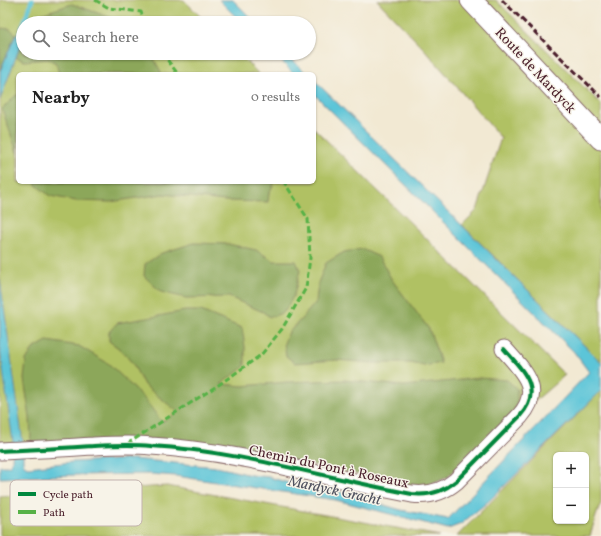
<!DOCTYPE html>
<html lang="en">
<head>
<meta charset="utf-8">
<style>
	:root { --surface:#fff; --page:#f2f2f2; --text:#222; --muted:#767676; --line:#e0e0e0 }
	body { margin:0; font-family:Vollkorn,serif; background:var(--page); color:var(--text) }
	.controls { position:absolute; right:12px; bottom:12px; display:grid; overflow:hidden; border-radius:6px; box-shadow:0 1px 3px #0004 }
	.controls button { width:36px; height:36px; display:grid; place-items:center; padding:0; border:0; border-bottom:1px solid var(--line); background:var(--surface); color:var(--text); font:20px sans-serif }
	.list { margin:0; padding:0; list-style:none }
	h2 { display:flex; justify-content:space-between; align-items:center; height:52px; margin:0; padding:0 16px; font-size:17px }
	h2 small { font-size:13px; font-weight:400; color:var(--muted) }
	.icon { flex:none; width:22px; height:22px; fill:none; stroke:currentColor; stroke-width:2; stroke-linecap:round; stroke-linejoin:round }
	.map { position:relative; flex:none; width:601px; height:536px; overflow:hidden }
	.search { position:absolute; background:var(--surface); box-shadow:0 1px 3px #0004; left:16px; top:16px; width:300px; height:44px; display:flex; align-items:center; gap:10px; box-sizing:border-box; padding:0 14px; border-radius:22px; color:var(--muted); font-size:15px }
	.panel { position:absolute; background:var(--surface); box-shadow:0 1px 3px #0004; left:16px; top:72px; width:300px; height:112px; border-radius:6px }
	.map>svg:first-child { display:block }
	.green { fill:#b0c164; stroke:#7d7048; fill-rule:evenodd }
	.forest { fill:#8ca75a; stroke:#6b6342 }
	.water { fill:#5cc5d8; stroke:#537282 }
	.lines { fill:none; stroke-linecap:round; stroke-linejoin:round }
	.stream { stroke:#5cc5d8; stroke-width:5 }
	.minor-casing { stroke:#856666; stroke-width:19 }
	.major-casing { stroke:#856666; stroke-width:23 }
	.minor { stroke:#fff; stroke-width:17 }
	.major { stroke:#fff; stroke-width:21 }
	.rail { stroke:#4a1f2b; stroke-width:3; stroke-dasharray:6 3; stroke-linecap:butt }
	.quiet { stroke:#57b146; stroke-width:3; stroke-dasharray:6 3; stroke-linecap:butt }
	.cycleway-casing { stroke:#f7f3e8; stroke-width:6 }
	.cycleway { stroke:#00873e; stroke-width:4 }
	.labels { text-anchor:middle; stroke-width:3; stroke-linejoin:round; paint-order:stroke }
	.street-label { font-size:14px; fill:#4a1f2b; stroke:#f7f3e8 }
	.water-label { font-size:15px; font-style:italic; fill:#4f515f; stroke:#f7f3e8 }
	.key { fill:#f7f3e8; stroke:#c3b3af; stroke-width:1 }
	.key-label { font-size:11px; fill:#4a1f2b }
</style>
</head>
<body>
<div class="map">
<svg width="601" height="536" viewBox="0 0 601 536">
	<rect width="100%" height="100%" fill="#f7f3e8"/>
	<filter id="ink" filterUnits="userSpaceOnUse"><feTurbulence type="fractalNoise" baseFrequency=".025" numOctaves="2"/><feDisplacementMap in="SourceGraphic" scale="8" xChannelSelector="R" yChannelSelector="G"/><feConvolveMatrix kernelMatrix="1 2 1 2 8 2 1 2 1" color-interpolation-filters="sRGB"/></filter>
	<filter id="wash" filterUnits="userSpaceOnUse"><feTurbulence type="fractalNoise" baseFrequency=".012" numOctaves="4" result="noise"/><feDisplacementMap in="SourceGraphic" scale="16" xChannelSelector="R" yChannelSelector="G"/><feGaussianBlur stdDeviation="0.9" result="paint"/><feColorMatrix in="noise" values="0 0 0 0 0 0 0 0 0 0 0 0 0 0 0 0 0 1.4 0 .05"/><feComposite in="paint" operator="in"/></filter>
	<g filter="url(#wash)">
		<rect width="100%" height="100%" fill="#f2e9d3"/>
		<path class="green" d="M 0,0 L 184,0 L 207,23 L 23,23 L 23,53 L 238,53 L 259,74 L 18,74 L 18,182 L 314,182 L 314,128 L 565,375 L 446,478 L 261,454 L 0,443 Z
			M 377,0 L 496,0 L 601,104 L 601,362 L 462,225 L 477,210 L 501,138 L 425,50 Z
			M 601,391 L 601,503 L 596,516 L 590,536 L 457,536 ZM 556,455 L 586,455 L 586,521 L 556,521 Z
			M 167,486 L 440,536 L 0,536 L 0,496 Z"/>
		<path class="forest" d="M 72,4 L 112,18 L 120,23 L 28,23 L 29,17 L 41,14 Z
			M 0,28 L 10,29 L 16,34 L 0,71 Z
			M 23,37 L 23,53 L 151,53 L 162,74 L 59,74 L 56,63 L 48,59 L 24,61 L 16,57 Z
			M 18,94 L 18,155 L 2,109 L 15,96 Z
			M 35,182 L 273,182 L 274,184 L 269,193 L 268,202 L 225,201 L 163,194 L 110,202 L 76,201 L 50,196 L 36,185 Z
			M 194,243 L 228,244 L 256,250 L 274,261 L 296,261 L 300,270 L 294,295 L 285,311 L 277,315 L 270,317 L 263,312 L 229,297 L 186,298 L 161,292 L 144,276 L 145,264 L 162,253 Z
			M 362,249 L 379,257 L 392,280 L 429,329 L 441,363 L 424,366 L 411,363 L 373,363 L 336,360 L 295,363 L 286,356 L 284,343 L 289,332 L 304,316 L 316,302 L 318,283 L 326,263 L 344,252 Z
			M 185,311 L 201,311 L 242,328 L 245,347 L 245,366 L 221,384 L 243,386 L 287,382 L 344,380 L 404,386 L 479,378 L 507,380 L 517,389 L 517,405 L 501,430 L 446,478 L 423,488 L 261,454 L 31,442 L 30,418 L 24,379 L 26,360 L 33,349 L 47,341 L 79,346 L 109,364 L 143,397 L 162,422 L 178,412 L 144,385 L 133,364 L 121,350 L 109,341 L 109,332 L 117,323 L 153,317 Z"/>
		<path class="water" d="M 219,0 L 233,0 L 256,23 L 242,23 Z
			M 16,34 L 23,38 L 0,100 L 0,71 Z
			M 273,53 L 286,53 L 307,74 L 294,74 Z
			M 314,80 L 601,362 L 601,391 L 490,500 L 461,524 L 448,529 L 336,500 L 176,476 L 151,474 L 75,475 L 0,478 L 0,466 L 9,466 L 12,461 L 13,442 L 0,349 L 0,279 L 23,443 L 23,461 L 24,465 L 28,467 L 72,462 L 133,459 L 217,467 L 251,475 L 269,477 L 289,483 L 322,487 L 401,510 L 448,519 L 589,372 L 574,352 L 314,94 Z"/>
		<g class="lines">
			<path class="stream" d="M 24,23 L 32,0
				M 17,42 L 23,26"/>
		</g>
	</g>
	<g filter="url(#ink)">
		<g class="lines">
			<g class="minor-casing">
				<path id="minor" d="M 0,451 C 31,450 62,448 94,446 C 113,445 132,444 151,446 C 240,451 325,478 412,494 C 429,496 443,492 456,481 L 520,416 C 544,389 523,371 504,349"/>
			</g>
			<g class="major-casing">
				<path id="major" d="M 471,0 L 601,139"/>
			</g>
			<use href="#minor" class="minor"/>
			<use href="#major" class="major"/>
			<path class="rail" d="M 502,0 L 601,97"/>
			<path class="quiet" d="M 95,0 L 109,8 L 141,12 L 145,23
				M 162,53 L 178,74
				M 127,444 L 220,384 L 261,355 L 282,329 L 306,288 L 310,258 L 308,219 L 284,182"/>
			<g class="cycleway-casing">
				<path id="cycleway" d="M 0,451 C 31,450 62,448 94,446 C 113,445 132,444 151,446 C 240,451 325,478 412,494 C 429,496 443,492 456,481 L 520,416 C 544,389 523,371 504,349"/>
			</g>
			<use href="#cycleway" class="cycleway"/>
		</g>
	</g>
	<g class="labels">
		<g class="street-label">
			<text transform="translate(536 70) rotate(47)" y="5">Route de Mardyck</text>
			<text transform="translate(329 466) rotate(12)" y="5">Chemin du Pont à Roseaux</text>
		</g>
		<g class="water-label">
			<text transform="translate(335 490) rotate(12)" y="5">Mardyck Gracht</text>
		</g>
	</g>
	<rect x="10" y="480" width="132" height="46" rx="6" class="key"/>
	<rect x="18" y="492" width="18" height="4" fill="#00873e"/>
	<rect x="18" y="510" width="18" height="4" fill="#57b146"/>
	<g class="key-label">
		<text x="43" y="498">Cycle path</text>
		<text x="43" y="516">Path</text>
	</g>
</svg>
<div class="controls">
<button>+</button>
<button>−</button>
</div>
<div class="search"><svg class="icon" aria-label="search" viewBox="0 0 24 24"><circle cx="10" cy="10" r="6"/><path d="M15 15l6 6"/></svg>Search here</div>
<section class="panel">
<h2>Nearby<small>0 results</small></h2>
<ul class="list">
</ul>
</section>
</div>
</body>
</html>
